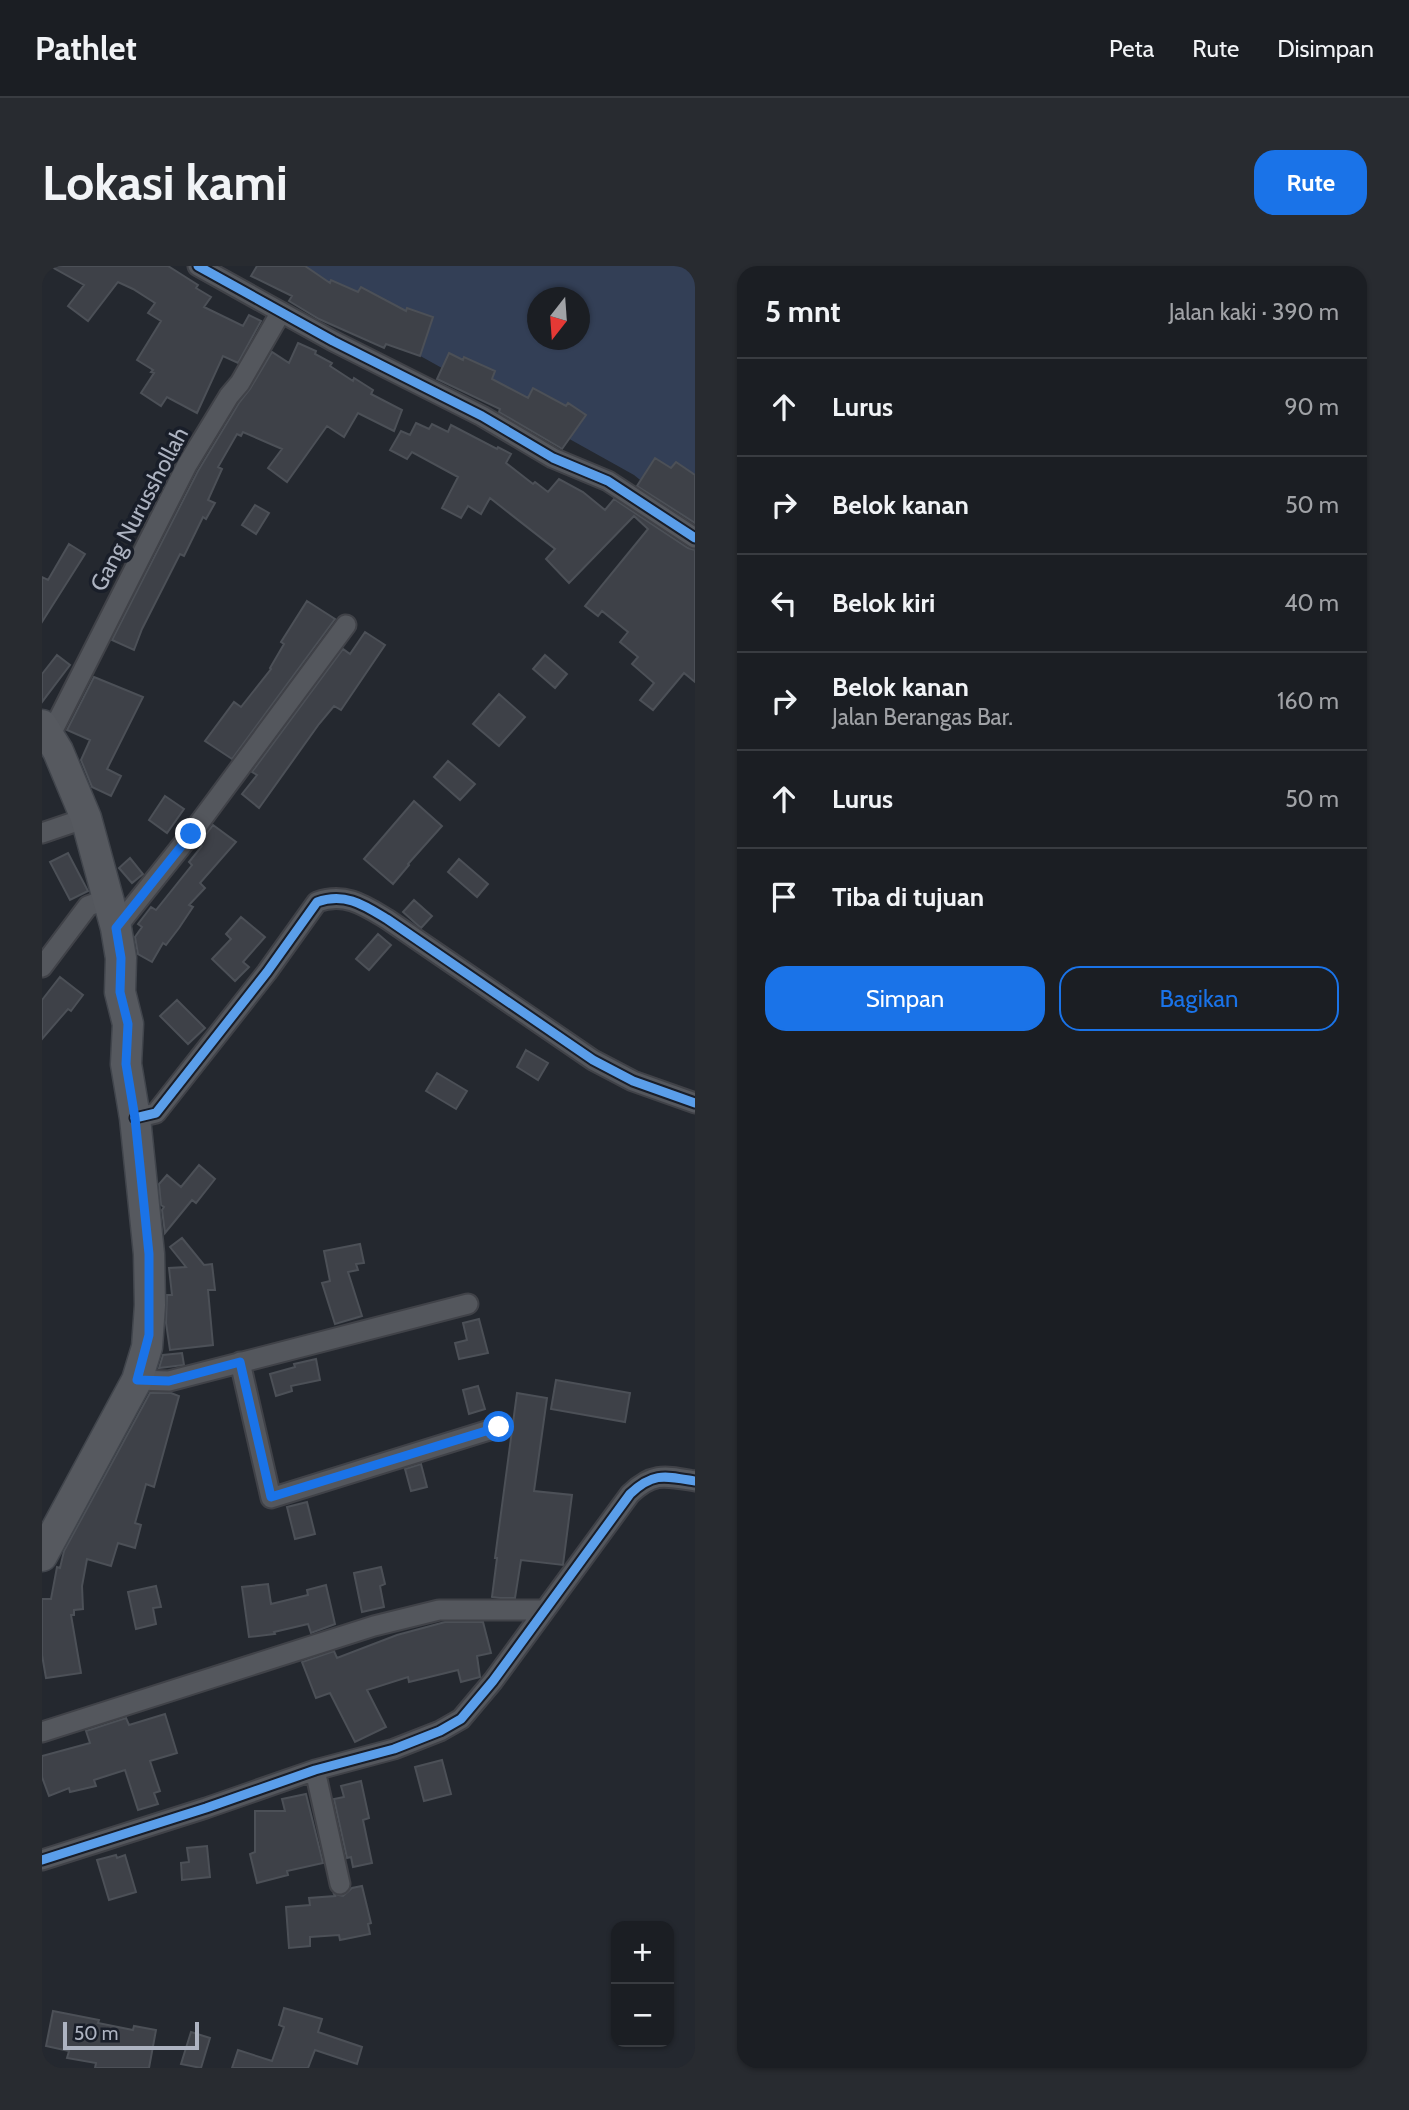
<!DOCTYPE html>
<html lang="id">
<head>
<meta charset="utf-8">
<style>
	:root { --surface:#1b1e23; --page:#282b30; --text:#f1f3f6; --muted:#a0a2a6; --line:#393c41; --accent:#1a73e8 }
	body { margin:0; font-family:Cabin,sans-serif; background:var(--page); color:var(--text) }
	.controls { position:absolute; right:21px; bottom:21px; display:grid; overflow:hidden; border-radius:14px; box-shadow:0 2px 5px #0004 }
	.controls button { width:63px; height:63px; display:grid; place-items:center; padding:0; border:0; border-bottom:2px solid var(--line); background:var(--surface); color:var(--text); font:35px sans-serif }
	.compass { position:absolute; left:485px; top:21px; width:63px; height:63px; border-radius:50%; background:var(--surface); box-shadow:0 2px 5px #0004; rotate:197deg }
	.scale { position:absolute; left:21px; bottom:18px; width:136px; box-sizing:border-box; padding-left:7px; border:4px solid #adb3c1; border-top:0; font-size:19px; line-height:24px; white-space:nowrap; color:#adb3c1; -webkit-text-stroke:5px #191e29; paint-order:stroke }
	.stop { position:absolute; width:21px; height:21px; margin:-16px; border:5px solid #1a73e8; border-radius:50%; background:#fff }
	.stop.end { background:#1a73e8; border-color:#fff; box-shadow:0 2px 7px #0008 }
	.list { margin:0; padding:0; list-style:none }
	h2 { display:flex; justify-content:space-between; align-items:center; height:91px; margin:0; padding:0 28px; font-size:30px }
	h2 small { font-size:23px; font-weight:400; color:var(--muted) }
	.list li { display:grid; grid-template-columns:46px 1fr auto; gap:21px; align-items:center; box-sizing:border-box; height:98px; padding:0 28px; border-top:2px solid var(--line) }
	.list b { display:block; font-size:26px; white-space:nowrap }
	.list p { margin:0; font-size:23px; white-space:nowrap; color:var(--muted) }
	.list em { font-size:23px; font-style:normal; color:var(--muted) }
	.actions { display:flex; gap:14px; padding:21px 28px }
	.actions a { flex:1; padding:16px 0; border:2px solid var(--accent); border-radius:21px; text-align:center; font-size:24px; color:var(--accent) }
	.actions .main { background:var(--accent); color:#fff }
	.icon { flex:none; width:38px; height:38px; fill:none; stroke:currentColor; stroke-width:2; stroke-linecap:round; stroke-linejoin:round }
	.map { position:relative; flex:none; width:653px; height:1802px; overflow:hidden; border-radius:21px }
	header { display:flex; align-items:center; gap:42px; box-sizing:border-box; height:98px; padding:0 35px; background:var(--surface); border-bottom:2px solid var(--line) }
	header strong { font-size:33px }
	nav { display:flex; gap:38px; margin-inline-start:auto; font-size:24px }
	.intro { display:flex; align-items:center; justify-content:space-between; box-sizing:border-box; height:168px; padding:0 42px }
	h1 { margin:0; font-size:49px }
	.button { padding:18px 32px; border-radius:21px; background:var(--accent); color:#fff; font-size:24px; font-weight:700 }
	main { display:flex; gap:42px; padding:0 42px }
	aside { flex:1; background:var(--surface); border-radius:21px; box-shadow:0 2px 5px #0004 }
	.map>svg:first-child { display:block }
	.water { fill:#333f56; fill-rule:evenodd }
	.building { fill:#3e4148; stroke:#4c5057; stroke-width:2 }
	.lines { fill:none; stroke-linecap:round; stroke-linejoin:round }
	.minor-casing { stroke:#404248; stroke-width:23 }
	.primary-casing { stroke:#41454c; stroke-width:33 }
	.minor { stroke:#54575d; stroke-width:19 }
	.primary { stroke:#56595f; stroke-width:30 }
	.cycleway-casing { stroke:#191e29; stroke-width:13 }
	.cycleway { stroke:#5a9eea; stroke-width:9 }
	.route { stroke:#1a73e8; stroke-width:9 }
	.labels { text-anchor:middle; stroke-width:7; stroke-linejoin:round; paint-order:stroke }
	.street-label { font-size:23px; fill:#adb3c1; stroke:#191e29 }
</style>
</head>
<body>
<header>
<strong>Pathlet</strong>
<nav><a>Peta</a><a>Rute</a><a>Disimpan</a></nav>
</header>
<div class="intro"><h1>Lokasi kami</h1><a class="button">Rute</a></div>
<main>
<div class="map">
<svg width="653" height="1802" viewBox="0 0 653 1802">
	<rect width="100%" height="100%" fill="#24282f"/>
	<path class="water" d="M 217,0 L 653,0 L 653,258 L 592,209 ZM 495,32 L 538,32 L 538,74 L 495,74 Z"/>
	<path class="building" d="M 8,0 L 126,0 L 156,19 L 154,22 L 169,31 L 162,41 L 201,60 L 207,49 L 219,55 L 196,97 L 181,90 L 155,147 L 125,131 L 119,140 L 99,127 L 112,107 L 109,106 L 111,104 L 95,94 L 119,55 L 106,47 L 113,37 L 91,23 L 76,16 L 46,55 L 26,40 L 42,19 Z
		M 215,0 L 263,0 L 288,17 L 289,14 L 316,26 L 319,21 L 364,45 L 365,42 L 391,51 L 378,90 L 344,78 L 342,82 L 277,53 L 247,35 L 250,30 L 209,10 Z
		M 256,77 L 274,85 L 273,88 L 290,97 L 288,100 L 311,115 L 312,112 L 331,124 L 329,128 L 360,144 L 352,165 L 316,147 L 302,171 L 285,160 L 245,216 L 226,202 L 240,183 L 201,166 L 199,170 L 195,168 L 176,201 L 180,203 L 166,234 L 173,237 L 164,253 L 161,251 L 142,290 L 138,288 L 100,363 L 92,384 L 70,374 L 156,205 L 197,137 L 208,123 L 230,86 L 247,97 Z
		M 407,87 L 421,94 L 422,91 L 453,105 L 450,113 L 486,132 L 491,122 L 524,140 L 526,137 L 544,149 L 520,183 L 517,181 L 457,146 L 458,143 L 395,113 Z
		M 374,157 L 387,163 L 390,158 L 406,166 L 409,159 L 455,183 L 456,181 L 469,188 L 464,197 L 491,218 L 493,216 L 506,226 L 517,213 L 541,226 L 563,244 L 572,233 L 646,282 L 653,284 L 653,416 L 642,407 L 611,444 L 598,434 L 612,417 L 590,398 L 596,391 L 578,376 L 586,366 L 560,345 L 556,350 L 543,340 L 606,263 L 592,250 L 527,317 L 504,293 L 513,283 L 448,232 L 439,248 L 426,240 L 419,252 L 400,242 L 416,211 L 370,186 L 365,193 L 348,184 L 359,165 L 368,169 Z
		M 613,192 L 629,202 L 634,196 L 653,209 L 653,257 L 595,220 Z
		M 213,239 L 227,247 L 214,268 L 200,259 Z
		M 27,278 L 43,288 L 0,356 L 0,311 L 6,314 Z
		M 265,335 L 293,353 L 190,493 L 163,475 L 192,436 L 199,441 L 229,403 L 228,402 L 242,378 L 239,376 Z
		M 323,366 L 343,379 L 299,444 L 292,440 L 277,458 L 217,542 L 200,528 L 215,509 L 210,506 L 301,383 L 308,388 Z
		M 15,389 L 28,399 L 0,436 L 0,408 Z
		M 503,389 L 525,408 L 513,422 L 491,403 Z
		M 52,411 L 101,431 L 65,503 L 79,510 L 69,530 L 50,521 L 39,494 L 48,474 L 25,464 Z
		M 457,428 L 483,451 L 457,480 L 431,458 Z
		M 406,495 L 433,518 L 418,534 L 392,511 Z
		M 123,530 L 142,543 L 125,567 L 107,554 Z
		M 372,535 L 400,560 L 366,598 L 367,599 L 351,618 L 322,593 Z
		M 171,559 L 194,576 L 158,617 L 163,622 L 147,639 L 151,641 L 137,662 L 124,679 L 121,677 L 110,696 L 96,688 L 93,671 L 100,661 L 96,658 L 109,641 L 114,644 L 150,599 L 147,596 L 160,580 L 157,578 Z
		M 26,587 L 46,625 L 28,634 L 8,596 Z
		M 88,592 L 101,608 L 90,617 L 77,602 Z
		M 417,593 L 446,618 L 435,631 L 406,606 Z
		M 372,634 L 390,650 L 379,662 L 361,646 Z
		M 199,651 L 223,671 L 201,696 L 207,701 L 193,715 L 170,693 L 189,673 L 184,668 Z
		M 336,668 L 349,679 L 327,704 L 314,693 Z
		M 18,711 L 41,729 L 29,745 L 26,743 L 0,773 L 0,734 Z
		M 135,734 L 163,762 L 146,778 L 118,750 Z
		M 484,784 L 506,797 L 496,814 L 475,801 Z
		M 395,807 L 425,825 L 414,843 L 384,825 Z
		M 157,899 L 173,913 L 154,937 L 150,934 L 123,967 L 120,944 L 122,941 L 119,939 L 117,918 L 125,909 L 139,921 Z
		M 140,972 L 162,999 L 170,998 L 173,1024 L 166,1024 L 171,1079 L 128,1084 L 124,1057 L 125,1029 L 130,1029 L 127,1002 L 144,1001 L 128,981 Z
		M 318,978 L 322,997 L 314,998 L 316,1004 L 306,1006 L 320,1050 L 293,1058 L 280,1017 L 288,1015 L 282,985 Z
		M 437,1053 L 446,1087 L 417,1093 L 413,1077 L 425,1074 L 421,1057 Z
		M 140,1087 L 142,1099 L 117,1102 L 121,1089 Z
		M 274,1093 L 278,1114 L 249,1120 L 250,1125 L 234,1130 L 228,1108 L 253,1101 L 252,1098 Z
		M 514,1114 L 588,1127 L 583,1156 L 509,1143 Z
		M 436,1120 L 443,1143 L 427,1148 L 421,1124 Z
		M 108,1127 L 129,1127 L 137,1130 L 112,1221 L 104,1218 L 93,1257 L 99,1259 L 93,1282 L 76,1277 L 69,1300 L 45,1293 L 40,1320 L 41,1343 L 32,1344 L 32,1349 L 29,1349 L 39,1407 L 4,1412 L 0,1389 L 0,1333 L 9,1333 L 15,1301 L 18,1302 L 22,1285 Z
		M 475,1127 L 505,1132 L 492,1225 L 530,1229 L 521,1299 L 479,1294 L 473,1332 L 458,1332 L 450,1331 L 455,1292 L 453,1292 Z
		M 379,1198 L 385,1221 L 369,1225 L 363,1203 Z
		M 265,1236 L 273,1268 L 253,1273 L 245,1241 Z
		M 339,1301 L 343,1318 L 338,1320 L 342,1341 L 320,1346 L 312,1307 Z
		M 226,1318 L 229,1338 L 266,1329 L 265,1324 L 284,1319 L 293,1358 L 269,1367 L 266,1358 L 232,1366 L 233,1368 L 207,1371 L 200,1321 Z
		M 114,1320 L 119,1341 L 111,1342 L 114,1358 L 94,1363 L 86,1326 Z
		M 403,1356 L 441,1356 L 449,1387 L 435,1390 L 438,1411 L 419,1416 L 416,1404 L 367,1416 L 366,1411 L 325,1424 L 344,1461 L 313,1476 L 288,1427 L 274,1432 L 260,1396 L 292,1385 L 295,1392 L 355,1369 Z
		M 123,1448 L 135,1487 L 108,1495 L 118,1525 L 112,1527 L 116,1538 L 96,1544 L 83,1504 L 52,1514 L 54,1520 L 28,1526 L 27,1522 L 7,1530 L 0,1511 L 0,1490 L 48,1477 L 44,1465 L 84,1452 L 87,1459 Z
		M 400,1494 L 409,1528 L 382,1535 L 373,1501 Z
		M 319,1515 L 327,1552 L 321,1554 L 330,1597 L 311,1601 L 309,1591 L 305,1592 L 292,1533 L 302,1531 L 299,1520 Z
		M 264,1528 L 281,1597 L 245,1605 L 246,1609 L 215,1617 L 208,1588 L 213,1586 L 213,1545 L 243,1545 L 240,1533 Z
		M 165,1580 L 168,1611 L 140,1614 L 139,1597 L 147,1596 L 145,1582 Z
		M 74,1589 L 75,1592 L 83,1589 L 94,1626 L 67,1634 L 55,1594 Z
		M 320,1620 L 329,1657 L 326,1658 L 328,1668 L 298,1674 L 297,1669 L 268,1671 L 268,1680 L 247,1682 L 244,1641 L 268,1639 L 267,1632 L 293,1630 L 292,1628 L 301,1630 L 310,1622 Z
		M 242,1742 L 280,1753 L 276,1766 L 320,1781 L 315,1798 L 273,1784 L 266,1802 L 190,1802 L 196,1784 L 230,1795 L 242,1761 L 237,1759 Z
		M 11,1745 L 57,1754 L 56,1757 L 91,1764 L 92,1760 L 114,1764 L 107,1802 L 53,1802 L 54,1797 L 25,1792 L 27,1785 L 4,1780 Z
		M 149,1766 L 168,1772 L 159,1802 L 139,1798 Z"/>
	<g class="lines">
		<g class="minor-casing">
			<path id="minor" d="M 156,0 L 291,75 L 440,150 L 511,192 L 566,215 L 653,272
				M 8,470 L 145,199 L 187,130 L 198,117 L 239,46
				M 0,567 L 44,552
				M 74,662 L 149,568 L 304,359
				M 0,701 L 46,640 L 65,633
				M 93,852 L 114,847 L 225,706 L 275,636 C 303,626 322,639 345,653 L 551,794 L 591,815 L 653,837
				M 198,1096 L 229,1232 L 457,1161
				M 95,1114 L 127,1115 L 426,1038
				M 0,1466 L 332,1360 L 397,1344 L 503,1344
				M 273,1504 L 298,1618
				M 0,1594 L 164,1542 L 273,1504 L 352,1483 L 398,1465 L 419,1453 L 451,1415 L 588,1228 C 611,1206 623,1210 653,1215"/>
		</g>
		<g class="primary-casing">
			<path id="primary" d="M 0,459 L 16,485 L 44,552 L 74,662 L 79,692 L 78,726 L 86,758 L 84,798 L 93,852 L 107,988 L 108,1039 L 105,1081 L 95,1114 L 0,1290"/>
		</g>
		<use href="#minor" class="minor"/>
		<use href="#primary" class="primary"/>
		<g class="cycleway-casing">
			<path id="cycleway" d="M 156,0 L 291,75 L 440,150 L 511,192 L 566,215 L 653,272
				M 93,852 L 114,847 L 225,706 L 275,636 C 303,626 322,639 345,653 L 551,794 L 591,815 L 653,837
				M 0,1594 L 164,1542 L 273,1504 L 352,1483 L 398,1465 L 419,1453 L 451,1415 L 588,1228 C 611,1206 623,1210 653,1215"/>
		</g>
		<use href="#cycleway" class="cycleway"/>
	</g>
	<g class="lines">
		<path class="route" d="M 149,568 L 74,662 L 79,692 L 78,726 L 86,758 L 84,798 L 93,852 L 107,988 L 107,1069 L 95,1114 L 127,1115 L 198,1096 L 229,1231 L 457,1161"/>
	</g>
	<g class="labels">
		<g class="street-label">
			<text transform="translate(97 243) rotate(-62)" y="8">Gang Nurusshollah</text>
		</g>
	</g>
</svg>
<div class="controls">
<button>+</button>
<button>−</button>
</div>
<svg class="compass" viewBox="-18 -18 36 36"><path d="M0-13l5 13h-10z" fill="#e53935"/><path d="M0 13l5-13h-10z" fill="#a0a2a6"/></svg>
<div class="scale">50 m</div>
<div class="stop" style="left:457px;top:1161px"></div>
<div class="stop end" style="left:149px;top:568px"></div>
</div>
<aside>
<h2>5 mnt<small>Jalan kaki · 390 m</small></h2>
<ul class="list">
<li><svg class="icon" aria-label="ahead" viewBox="0 0 24 24"><path d="M12 20V5M6 11l6-6 6 6"/></svg><div><b>Lurus</b></div><em>90 m</em></li>
<li><svg class="icon" aria-label="right" viewBox="0 0 24 24"><path d="M7 20v-9h11M14 6l5 5-5 5"/></svg><div><b>Belok kanan</b></div><em>50 m</em></li>
<li><svg class="icon" aria-label="left" viewBox="0 0 24 24"><path d="M17 20v-9H6M10 6l-5 5 5 5"/></svg><div><b>Belok kiri</b></div><em>40 m</em></li>
<li><svg class="icon" aria-label="right" viewBox="0 0 24 24"><path d="M7 20v-9h11M14 6l5 5-5 5"/></svg><div><b>Belok kanan</b><p>Jalan Berangas Bar.</p></div><em>160 m</em></li>
<li><svg class="icon" aria-label="ahead" viewBox="0 0 24 24"><path d="M12 20V5M6 11l6-6 6 6"/></svg><div><b>Lurus</b></div><em>50 m</em></li>
<li><svg class="icon" aria-label="arrive" viewBox="0 0 24 24"><path d="M6 21V4h12l-3 4 3 4H6"/></svg><div><b>Tiba di tujuan</b></div></li>
</ul>
<div class="actions"><a class="main">Simpan</a><a>Bagikan</a></div>
</aside>
</main>
</body>
</html>
